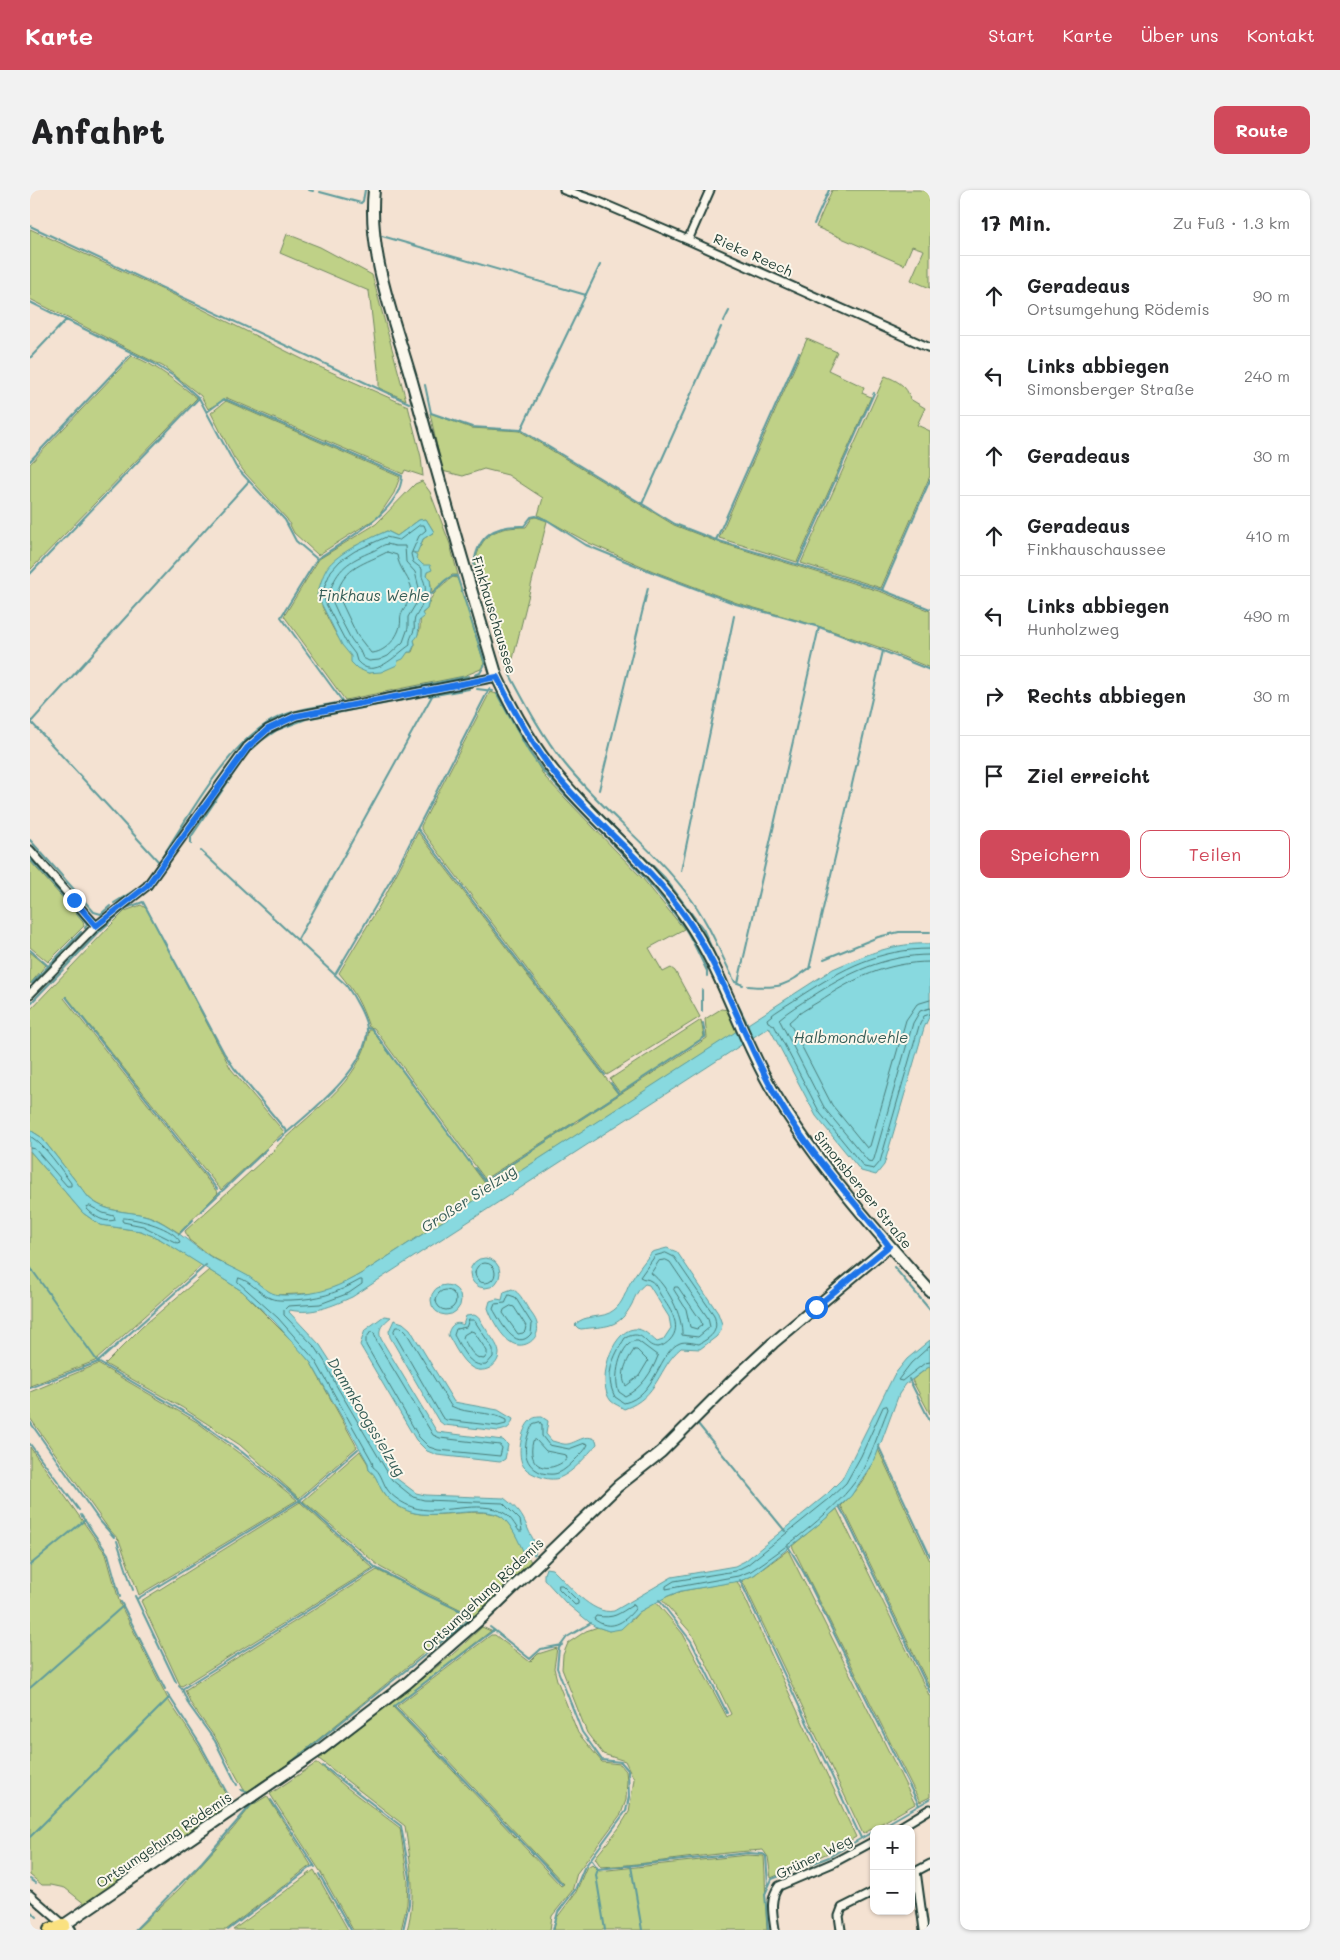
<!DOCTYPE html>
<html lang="de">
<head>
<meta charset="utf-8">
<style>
	:root { --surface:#fff; --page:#f2f2f2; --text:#202124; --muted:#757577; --line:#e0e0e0; --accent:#d1495b }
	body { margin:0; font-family:Mali,sans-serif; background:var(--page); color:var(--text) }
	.controls { position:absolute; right:15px; bottom:15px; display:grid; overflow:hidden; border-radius:10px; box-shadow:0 1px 4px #0004 }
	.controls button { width:45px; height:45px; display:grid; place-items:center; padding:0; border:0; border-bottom:1px solid var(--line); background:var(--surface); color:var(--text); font:25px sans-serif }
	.stop { position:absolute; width:15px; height:15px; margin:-11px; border:4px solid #1a73e8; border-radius:50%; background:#fff }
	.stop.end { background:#1a73e8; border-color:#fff; box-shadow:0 1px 5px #0008 }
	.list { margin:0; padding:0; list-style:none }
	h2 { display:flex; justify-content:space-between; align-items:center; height:65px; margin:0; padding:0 20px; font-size:21px }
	h2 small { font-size:16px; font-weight:400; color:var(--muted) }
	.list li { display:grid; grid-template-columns:32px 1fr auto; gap:15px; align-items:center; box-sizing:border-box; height:80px; padding:0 20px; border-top:1px solid var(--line) }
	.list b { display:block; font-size:19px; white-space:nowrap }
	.list p { margin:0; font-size:16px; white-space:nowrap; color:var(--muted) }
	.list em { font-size:16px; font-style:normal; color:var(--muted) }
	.actions { display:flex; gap:10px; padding:15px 20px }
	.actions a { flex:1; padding:11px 0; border:1px solid var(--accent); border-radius:10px; text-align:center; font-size:18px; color:var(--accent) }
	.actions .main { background:var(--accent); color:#fff }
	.icon { flex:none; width:28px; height:28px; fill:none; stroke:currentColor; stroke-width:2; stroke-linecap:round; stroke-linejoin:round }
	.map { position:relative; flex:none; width:900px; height:1740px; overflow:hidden; border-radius:10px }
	header { display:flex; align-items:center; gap:30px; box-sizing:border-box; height:70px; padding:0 25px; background:var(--accent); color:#fff }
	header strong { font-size:24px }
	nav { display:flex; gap:28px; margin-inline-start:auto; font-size:18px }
	.intro { display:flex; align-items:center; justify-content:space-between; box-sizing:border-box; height:120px; padding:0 30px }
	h1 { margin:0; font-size:35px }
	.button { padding:12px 22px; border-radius:10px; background:var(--accent); color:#fff; font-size:18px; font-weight:700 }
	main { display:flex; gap:30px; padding:0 30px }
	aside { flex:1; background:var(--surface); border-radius:10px; box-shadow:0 1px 4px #0004 }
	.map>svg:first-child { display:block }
	.green { fill:#bfd187; stroke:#6f875e }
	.water { fill:#88d9df; stroke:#5e9b9b }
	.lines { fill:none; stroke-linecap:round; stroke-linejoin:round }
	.shore { stroke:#497b78; stroke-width:1 }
	.stream { stroke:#5e9b9b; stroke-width:2 }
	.street-casing { stroke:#1f3d34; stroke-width:11 }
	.secondary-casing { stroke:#1f3d34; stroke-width:14 }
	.highway-casing { stroke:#1f3d34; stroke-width:16 }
	.street { stroke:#fbf7ec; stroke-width:7 }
	.secondary { stroke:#fbf7ec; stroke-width:10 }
	.highway { stroke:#fae180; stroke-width:12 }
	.route { stroke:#1a73e8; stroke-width:6 }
	.labels { text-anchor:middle; stroke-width:4; stroke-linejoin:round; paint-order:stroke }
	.street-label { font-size:14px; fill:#1f3d34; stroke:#fbf7ec }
	.water-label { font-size:15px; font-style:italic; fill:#345c56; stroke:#fbf7ec }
</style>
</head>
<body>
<header>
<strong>Karte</strong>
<nav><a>Start</a><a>Karte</a><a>Über uns</a><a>Kontakt</a></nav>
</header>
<div class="intro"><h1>Anfahrt</h1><a class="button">Route</a></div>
<main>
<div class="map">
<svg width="900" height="1740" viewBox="0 0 900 1740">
	<rect width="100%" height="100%" fill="#f4e2d2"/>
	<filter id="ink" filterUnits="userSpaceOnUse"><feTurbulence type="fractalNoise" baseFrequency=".02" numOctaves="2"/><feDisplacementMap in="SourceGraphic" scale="10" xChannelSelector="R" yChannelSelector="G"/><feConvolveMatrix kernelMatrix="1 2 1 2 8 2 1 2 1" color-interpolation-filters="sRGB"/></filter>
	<g filter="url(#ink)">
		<path class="green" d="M 802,0 L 900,0 L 900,98 L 881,90 L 894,60 L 882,56 L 874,75 L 786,37 Z
			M 0,39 L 142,104 L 274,170 L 378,216 L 391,267 L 393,286 L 375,280 L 373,284 L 197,208 L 178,219 L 171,206 L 134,177 L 0,109 Z
			M 257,44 L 290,57 L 342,85 L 376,210 L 349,198 L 349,188 L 339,101 L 250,63 Z
			M 777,149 L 807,162 L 798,180 L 834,197 L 832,203 L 841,207 L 767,372 L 689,348 Z
			M 102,166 C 127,175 146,192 167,208 L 0,380 L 0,274 Z
			M 855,186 C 866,190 878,196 880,209 L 895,218 L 887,235 L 900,241 L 900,286 L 851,398 L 771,373 Z
			M 196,211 L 370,287 L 364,303 L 348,327 L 288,365 L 264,343 L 257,329 L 215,283 L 204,268 L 181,223 Z
			M 400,223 L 441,238 L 490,241 L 644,335 L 685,351 L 852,402 L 900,421 L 900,478 L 854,459 L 791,437 L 707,413 L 623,381 L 559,353 L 508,325 L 513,308 L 478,285 L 454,279 L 433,286 L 412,281 Z
			M 392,291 L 400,302 L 420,354 L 428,385 L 422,385 L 402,402 L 400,389 L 396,386 L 397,382 L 381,363 L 391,356 L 393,349 L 404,342 L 396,329 L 389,330 L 367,346 L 357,341 L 323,357 L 292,416 C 306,446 314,460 338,483 C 357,480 365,476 378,462 L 382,462 L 385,454 L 384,450 C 386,447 390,442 390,438 C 391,429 388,426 397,419 C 399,406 411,395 423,387 L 427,388 L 432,400 L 454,473 L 451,479 L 434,486 L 315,510 L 254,426 L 289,369 L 346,334 L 385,294 Z
			M 506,327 L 517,331 L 480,481 L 445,374 C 450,343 467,337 496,337 L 502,328 Z
			M 460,502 L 467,504 L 514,586 L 613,689 L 654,739 L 619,758 L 633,782 L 641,778 L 645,781 L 670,827 L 577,885 L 391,639 L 391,636 Z
			M 388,642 L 588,904 L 455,989 L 344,838 L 339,837 C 331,814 325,802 309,783 L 354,708 Z
			M 0,671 L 53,731 L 54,736 L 18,772 L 0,757 Z
			M 111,715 L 117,719 L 201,879 L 254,942 L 191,1000 L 36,806 L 34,808 L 188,1003 L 149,1043 C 138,1036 127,1028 114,1025 C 93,1021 76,1022 59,1008 L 11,947 L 0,940 L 0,820 L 81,735 L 95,721 Z
			M 0,762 L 16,775 L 0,794 Z
			M 691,819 L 698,820 L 708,841 L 334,1082 L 315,1093 L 290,1103 L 246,1105 L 239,1102 L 219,1087 L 180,1066 L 159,1050 L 155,1041 L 242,962 C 275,924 332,895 339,840 L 342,840 L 454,992 L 677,848 L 675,829 Z
			M 671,830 L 674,847 L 590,903 L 580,889 Z
			M 0,961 L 53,1023 L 70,1035 L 111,1041 L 130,1049 L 172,1075 L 65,1171 L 0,1196 Z
			M 179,1080 L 212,1101 L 269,1158 L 281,1173 L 327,1257 L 269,1308 L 210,1255 L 153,1218 L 75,1174 L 112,1137 Z
			M 68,1174 L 167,1232 L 213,1266 L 267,1310 L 109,1405 L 89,1350 L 78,1338 L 0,1228 L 0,1202 Z
			M 900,1176 L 900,1224 L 882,1190 Z
			M 0,1257 L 76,1364 L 90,1414 L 139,1511 L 169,1556 L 196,1605 L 199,1617 L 56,1715 L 35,1698 L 21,1695 L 12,1695 L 0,1685 Z
			M 848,1259 L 900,1371 L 900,1498 L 818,1328 L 811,1316 C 827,1300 841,1281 848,1259 Z
			M 330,1261 L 338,1274 L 339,1280 C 347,1285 348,1294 353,1302 C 358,1311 372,1319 381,1322 C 405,1330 454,1315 472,1327 C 483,1335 495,1363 503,1375 L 448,1428 L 395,1402 L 350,1377 L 273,1311 Z
			M 270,1312 L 343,1378 L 152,1496 L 150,1495 L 111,1411 Z
			M 807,1319 L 900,1507 L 900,1607 L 890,1612 L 762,1356 Z
			M 758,1360 L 885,1614 L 833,1644 L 712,1390 L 724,1385 Z
			M 347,1380 L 435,1424 L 437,1428 L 258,1574 L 218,1601 L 214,1600 L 186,1549 L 161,1514 L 155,1500 Z
			M 707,1391 L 826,1647 L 798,1663 L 741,1688 L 738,1667 L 733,1660 C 679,1663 625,1674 571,1677 L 565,1668 L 589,1638 L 599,1622 L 604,1589 L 595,1571 L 573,1564 L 557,1543 L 532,1479 L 533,1465 L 538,1453 L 556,1441 L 568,1437 L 579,1441 L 603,1429 L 609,1422 L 626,1412 L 653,1444 L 697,1527 L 701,1524 L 662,1444 L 631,1409 L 651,1401 Z
			M 452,1437 L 461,1441 L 363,1517 L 531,1696 L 534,1694 L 367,1516 L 461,1445 L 465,1445 L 500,1472 L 508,1464 L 527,1458 L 524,1478 L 527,1490 L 548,1543 L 572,1572 L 590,1574 L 596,1581 L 597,1590 L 596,1610 L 591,1624 L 547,1683 L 542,1701 L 522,1726 L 520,1740 L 377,1740 C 387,1705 380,1670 375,1636 L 289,1569 L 422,1465 Z
			M 285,1574 L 289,1574 L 316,1597 L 370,1638 L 378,1691 L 377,1714 L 371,1740 L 323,1740 L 290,1681 L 240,1604 Z
			M 237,1606 L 281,1675 L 196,1740 L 106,1740 L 150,1698 L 202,1640 L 221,1616 Z
			M 717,1665 L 734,1666 C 736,1691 735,1715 737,1740 L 524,1740 L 526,1729 L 546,1702 L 556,1678 L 562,1674 L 569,1681 Z
			M 284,1680 L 318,1740 L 203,1740 Z"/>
		<path class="water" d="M 396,329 L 404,342 L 393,349 L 387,363 L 382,362 L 387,365 L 386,368 L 393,375 L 400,375 L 402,380 L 397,382 L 396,386 L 400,389 L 401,399 L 397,419 L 392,423 L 394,427 L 389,431 C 388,438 390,446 384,450 L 385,454 L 381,462 L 378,462 L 373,469 L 368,471 L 367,475 L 351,482 L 338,483 L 327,478 L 321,472 L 321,466 L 312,455 L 287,405 C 290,396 292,386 297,378 C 307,363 340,348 357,341 L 367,346 L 389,330 Z
			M 900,754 L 900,825 L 894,838 L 854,975 L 846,985 L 831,981 L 786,926 L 739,837 L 322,1107 C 302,1116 282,1125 260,1120 L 259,1122 L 290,1155 L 299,1169 L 311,1193 L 366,1288 L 386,1303 L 395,1305 L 474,1308 C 488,1319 492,1324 498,1339 C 502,1349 508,1353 505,1365 L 494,1363 C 489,1352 482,1335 472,1327 C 453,1314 406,1330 381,1322 C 372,1319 358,1311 353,1302 C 348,1295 347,1285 339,1280 L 338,1273 L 281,1173 L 244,1131 L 212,1101 L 130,1049 L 111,1041 L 70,1035 L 53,1023 L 0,961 L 0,940 L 11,947 L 59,1008 C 81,1027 104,1018 127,1030 C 147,1040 162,1055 181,1067 C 193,1074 206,1079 218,1086 C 226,1091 232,1098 240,1102 C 247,1106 255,1105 262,1105 C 292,1104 308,1097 334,1082 L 803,779 C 835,765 865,752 900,754 Z
			M 637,1058 L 647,1062 L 688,1123 L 692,1134 L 691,1141 L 686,1147 L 670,1159 L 651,1158 C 628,1177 629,1207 594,1219 C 590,1216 584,1214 581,1211 C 566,1194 581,1141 604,1139 C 613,1138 620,1146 627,1152 L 633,1150 L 641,1138 L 639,1127 L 619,1095 L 615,1094 C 608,1099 605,1107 602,1114 C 589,1139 576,1136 551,1139 L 548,1138 L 545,1135 C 555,1123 572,1130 584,1120 C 593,1113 595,1103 600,1093 C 606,1082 614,1072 622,1062 Z
			M440 1083a15 15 0 1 1 30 0a15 15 0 1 1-30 0Z
			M401 1110a15 15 0 1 1 30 0a15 15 0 1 1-30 0Z
			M 482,1099 C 490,1103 493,1110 497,1117 C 500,1122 506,1128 507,1134 C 511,1149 494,1160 482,1153 C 472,1148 461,1128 458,1118 L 460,1111 L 467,1109 L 472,1110 L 474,1102 Z
			M 444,1125 C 450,1127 452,1134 456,1139 C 460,1146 468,1154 469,1163 C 469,1177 452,1185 441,1177 C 431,1171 424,1155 418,1145 C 419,1137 425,1130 433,1135 L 436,1126 Z
			M 354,1126 L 361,1127 C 353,1134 347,1138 351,1149 L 407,1242 L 473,1250 L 478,1255 L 475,1269 L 470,1272 L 407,1265 L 397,1261 L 386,1250 L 330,1155 L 335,1140 Z
			M 364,1130 L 373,1133 L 380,1139 L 424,1212 L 468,1220 L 483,1229 C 480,1238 478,1239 469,1241 L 414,1235 L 408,1230 L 360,1147 L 359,1141 Z
			M 900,1150 L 900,1176 L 876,1194 L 869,1204 L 845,1269 L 821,1306 L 793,1331 L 724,1385 L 710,1391 L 651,1401 L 638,1406 L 609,1422 L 591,1439 L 579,1441 L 564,1436 L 536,1413 L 514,1389 L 514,1384 L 516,1378 L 522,1379 C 537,1393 562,1426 584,1421 L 642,1387 L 705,1376 L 715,1371 L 796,1305 L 812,1289 L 864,1185 L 877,1169 Z
			M 512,1227 L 518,1231 L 516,1244 L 522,1251 C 527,1252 533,1255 538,1254 C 548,1252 556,1243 566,1250 L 567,1254 C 556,1266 544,1282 529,1288 C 524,1290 516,1289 511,1287 C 505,1285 498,1282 494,1277 C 486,1266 491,1238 501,1230 C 504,1227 508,1227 512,1227 Z"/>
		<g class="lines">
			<path class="shore" d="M 390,335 L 394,335 L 396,340 L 389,346 L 381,364 L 383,372 L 392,379 L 392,387 C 400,401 392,416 385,428 C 383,432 385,436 384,440 C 382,446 379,449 380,455 C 365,465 344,491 327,471 L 325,464 L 316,452 L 296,414 L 293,405 L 295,395 L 301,381 L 310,371 L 325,361 L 356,347 L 369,350 Z
				M 357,354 L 365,356 L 375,356 L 376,372 L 385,382 L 389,398 L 387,412 L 378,427 L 378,438 L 373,452 L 358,466 L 349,470 L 339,471 L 333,468 L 330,461 L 321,449 L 311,430 L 299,404 C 307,378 319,371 343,361 C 348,359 352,355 357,354 Z
				M 357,362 L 367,365 C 369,378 377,385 381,396 C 384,406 375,416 371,425 C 370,429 371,433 370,436 C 367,449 354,463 341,463 L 327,445 L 307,403 C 315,376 335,374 357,362 Z
				M 900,759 C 849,759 814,778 772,805 C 761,813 747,820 737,829 L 738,832 L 744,835 L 790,923 L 834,977 L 844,979 L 850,972 L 889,836 L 894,826 L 900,824
				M 900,765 C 855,765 818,783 781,807 C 770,814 758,821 749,829 L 795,919 L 838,971 L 842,972 L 844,969 L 883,833 L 890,821 L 900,818
				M 900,772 C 857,772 822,789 788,812 C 778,818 767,824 759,832 L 802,915 L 837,958 L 840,956 L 876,830 L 887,814 L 900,810
				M 0,946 C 17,957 29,977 41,993 L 41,996 L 37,996 L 5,959 L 0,958
				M 60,1016 L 73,1023 L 84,1026 L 85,1030 C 74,1033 65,1027 57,1019 L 57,1017 Z
				M 94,1028 C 109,1029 144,1038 150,1052 L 147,1053 L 113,1036 L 93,1032 L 92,1030 Z
				M 636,1063 L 644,1067 L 684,1125 C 689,1141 683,1146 669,1154 C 663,1153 655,1151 650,1153 C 629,1161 626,1206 594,1213 L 585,1207 C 574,1185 583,1167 595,1148 C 615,1138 613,1156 627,1157 C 632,1157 637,1153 640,1150 C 654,1135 638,1117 630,1104 C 628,1100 625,1093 621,1091 C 617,1088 614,1090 610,1087 L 625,1066 Z
				M 636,1070 L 640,1072 L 678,1128 L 680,1137 L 668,1147 L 652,1145 C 653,1126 637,1095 621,1083 L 629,1071 Z
				M445 1083a10 10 0 1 1 20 0a10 10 0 1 1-20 0Z
				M 209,1088 C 220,1091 228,1102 238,1107 C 245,1111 253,1110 261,1110 C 289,1109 305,1104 330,1090 L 332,1090 L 332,1094 L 319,1103 L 290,1114 L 258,1116 L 254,1120 L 254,1125 L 286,1158 L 295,1172 L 306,1195 L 362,1290 L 383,1307 L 394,1310 L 473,1313 L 490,1330 L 492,1341 L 489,1341 C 485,1335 480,1326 474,1323 C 450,1308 409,1327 382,1317 C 374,1314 362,1307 357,1299 C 352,1291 351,1282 343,1277 L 342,1271 L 285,1170 L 248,1128 L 208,1092 Z
				M 645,1097 L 648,1097 L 671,1131 L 672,1135 L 667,1139 L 660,1137 L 656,1119 L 644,1100 Z
				M406 1110a10 10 0 1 1 20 0a10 10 0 1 1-20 0Z
				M 479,1105 L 485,1107 L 502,1134 L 501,1144 C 485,1163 470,1130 463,1119 L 465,1114 L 475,1113 Z
				M 481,1116 L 484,1117 L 496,1136 L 495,1141 L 493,1143 L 488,1144 L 473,1123 L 474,1120 Z
				M 439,1130 L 444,1130 L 463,1159 L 463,1167 L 456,1175 C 439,1178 431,1157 424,1145 L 426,1139 L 436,1137 Z
				M 366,1137 L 371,1137 L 376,1142 L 421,1216 C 438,1225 459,1220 476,1230 L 476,1234 L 468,1236 L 416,1230 L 412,1227 L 365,1145 L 364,1141 Z
				M 441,1141 L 444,1142 L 457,1161 L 457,1165 L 454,1169 C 443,1169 438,1156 433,1148 L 434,1145 Z
				M 341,1142 L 344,1143 L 347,1152 L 403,1245 L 410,1248 L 470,1255 L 472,1258 L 470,1266 L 408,1260 L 399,1257 L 389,1247 L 336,1155 L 336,1149 Z
				M 604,1151 L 608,1151 L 628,1166 C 622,1182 611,1199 595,1206 L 589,1202 C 583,1189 589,1156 604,1151 Z
				M 900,1156 L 881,1173 L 868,1190 L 872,1191 L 895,1173 L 900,1172
				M 604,1160 L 607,1160 L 618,1171 L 609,1186 L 596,1196 C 589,1185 597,1170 604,1160 Z
				M 857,1216 L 858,1219 C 849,1241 842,1265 829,1286 C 810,1317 753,1360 721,1381 L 708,1386 L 636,1399 L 636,1396 L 644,1391 L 705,1381 L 717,1375 L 799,1309 L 816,1293 L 831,1266 L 853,1217 Z
				M 510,1232 L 512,1235 L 512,1246 L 519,1255 L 539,1259 L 555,1253 L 558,1254 C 556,1260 550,1265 546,1269 C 541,1274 534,1281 528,1283 C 523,1285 517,1284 512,1283 C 490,1274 493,1252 503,1234 Z
				M 506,1250 L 516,1261 L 536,1265 L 537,1269 C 518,1285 496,1278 503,1251 Z
				M 529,1395 L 532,1395 L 548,1411 L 548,1414 L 545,1415 L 529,1399 Z
				M 603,1415 L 605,1416 L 605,1419 C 594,1433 580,1442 564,1429 L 566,1426 C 585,1429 588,1424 603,1415 Z"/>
			<path class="stream" d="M 279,0 L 283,1
				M 290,2 L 331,13 L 333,11 L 335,0
				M 784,34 L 799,0
				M 0,36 L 379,213
				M 352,46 L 556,105
				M 0,112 L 123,173 L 145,187 L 169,208 L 206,277 L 255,330 L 266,351 L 287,369 L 251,427 L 313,512 L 331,509
				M 694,131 L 699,121
				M 0,168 L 36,130
				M 395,195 L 401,223 L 442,237 L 491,240 L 645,334 L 686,350 L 852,400 L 900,419
				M 177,222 L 193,210 L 197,210 L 372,286 C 370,323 315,350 287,369
				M 491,240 L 570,75
				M 0,271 L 101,164
				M 612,314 L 691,137
				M 686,350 L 769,163
				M 768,374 L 844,203
				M 0,384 L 169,208
				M 852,400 L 900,290
				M 399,403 L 402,404 C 409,397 417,385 427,386 L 455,474 L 450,483 L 445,485
				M 478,479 L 444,374 C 448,344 466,335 494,336 L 501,327 L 506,326 L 517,330 L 556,355 L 622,382 L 706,414 L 789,437 L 853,461 L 900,480
				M 479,483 C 496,515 513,547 535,574 C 573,621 622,657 658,705 C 679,732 690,763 705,792 L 713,795
				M 447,499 L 463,501
				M 480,502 L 502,542
				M 467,504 L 499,562 L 513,581 C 560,634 616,681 656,740 C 664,753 670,767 677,781 L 677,786
				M 399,506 L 439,499
				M 336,508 L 439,486
				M 537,590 L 635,688 L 673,739 L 699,796
				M 569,600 L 618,398
				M 388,639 L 575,885
				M 0,650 L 64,722 L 71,724 L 80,716
				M 161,654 L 161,647 L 216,565 L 231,551 L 247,540 L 276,529 L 389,507
				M 171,661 L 316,795 C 323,805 337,828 337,840 C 337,881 275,926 247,951
				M 0,669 L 55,731 L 57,734 L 55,738
				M 128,671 L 1,532 L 219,291
				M 651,681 L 704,426
				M 84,713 L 108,698 L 116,692 C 149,645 192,557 243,530 C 264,519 290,516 313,512
				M 268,749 L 402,506
				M 0,760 L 17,775
				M 794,769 L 848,747 L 869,742 L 900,742
				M 779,779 L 853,461
				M 306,783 L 362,688 L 459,499
				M 2,793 L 51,742
				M 708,793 L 789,437
				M 718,796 C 751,799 755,796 781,777
				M 672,800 L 672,821
				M 36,807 L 187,999
				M 707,813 L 718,835
				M 0,814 L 71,740 L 96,718 L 113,712 L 194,863 L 204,878 L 257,942
				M 673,833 L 675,846
				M 337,838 L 342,839 L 441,974
				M 581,893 L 589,904
				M 549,930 L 675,847
				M 445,978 L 454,990
				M 454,990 L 458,989 L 544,933
				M 171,1021 L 237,959
				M 149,1044 L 163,1030
				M 0,1077 L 68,1172 L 163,1227 L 212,1262 L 270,1310 L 107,1409
				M 864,1077 L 900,1120
				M 879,1189 L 900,1231
				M 0,1198 L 68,1172 L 176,1075
				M 0,1232 L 69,1330 L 84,1347
				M 668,1234 L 755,1341
				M 0,1254 L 49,1320
				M 848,1255 L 900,1366
				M 328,1259 L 270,1310 L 346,1378 L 399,1406 L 442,1426
				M 809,1316 L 817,1330 L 900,1502
				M 51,1325 L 78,1364 L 90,1407
				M 87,1351 L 103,1400
				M 758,1356 L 774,1383 L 889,1615
				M 0,1375 L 55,1330
				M 710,1390 L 831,1648
				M 105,1406 L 146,1492
				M 629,1410 L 661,1451 L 697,1523
				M 91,1412 L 135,1499
				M 460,1437 L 464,1440
				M 532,1455 L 511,1459 L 500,1469 L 464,1440 L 364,1516 L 532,1694
				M 149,1496 L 152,1499 L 159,1515 L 185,1551 L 207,1595
				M 0,1498 L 93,1416
				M 152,1499 L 346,1378
				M 137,1503 L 170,1554 L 198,1605 L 200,1614
				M 293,1576 L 371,1636 L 380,1687 L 379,1714 L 373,1740
				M 211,1600 L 218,1602 L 259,1574 L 436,1432 L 438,1428 L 437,1423
				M 241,1610 L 285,1677
				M 848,1639 L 900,1609
				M 0,1647 L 139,1508
				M 561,1669 L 568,1679 L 718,1663 L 733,1664 L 736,1666 L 738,1694
				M 601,1676 L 612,1740
				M 568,1679 L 566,1685 L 575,1740
				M 289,1684 L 321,1740
				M 0,1689 L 6,1693
				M 0,1721 L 7,1727
				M 105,1740 L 172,1672 L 221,1615 L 235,1604
				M 198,1740 L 284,1675
				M 523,1740 L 528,1722 L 545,1700 L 554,1678 L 596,1621 L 599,1607 L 598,1580 L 591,1572 L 572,1570 L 552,1542 L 527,1478 L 529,1458 L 537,1447 L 561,1433
				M 738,1740 L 735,1704 L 742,1689 L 799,1667 L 844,1641"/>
			<g class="street-casing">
				<path id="street" d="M 534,0 L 567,11 L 658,50 L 900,158
					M 658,50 L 680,0
					M 0,660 L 66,736
					M 0,804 L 66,736 L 117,696 L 217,557 L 238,539 L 266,526 L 467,487
					M 867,1639 L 900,1619
					M 886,1681 L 894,1740
					M 881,1684 L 900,1674
					M 0,1705 L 34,1735
					M 745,1740 C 743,1724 739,1709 749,1696 L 803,1673 L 844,1651
					M 811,1740 L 809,1726 L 812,1718 L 844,1702"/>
			</g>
			<g class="secondary-casing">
				<path id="secondary" d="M 344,0 C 337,64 366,134 383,195 C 410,293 438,390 467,487 C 483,521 502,555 526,584 C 567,634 620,674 656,728 C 693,781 710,846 743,901 C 787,974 843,1038 900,1101
					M 40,1740 L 34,1735 L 291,1559 L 377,1493 L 456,1424 L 588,1296 L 631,1262 L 701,1192 L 743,1153 L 859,1056"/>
			</g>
			<g class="highway-casing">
				<path id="highway" d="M 20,1740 L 34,1735"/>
			</g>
			<use href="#street" class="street"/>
			<use href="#secondary" class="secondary"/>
			<use href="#highway" class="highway"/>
		</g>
	</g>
	<g class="lines" filter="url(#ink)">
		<path class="route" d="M 44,710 L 66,736 L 117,696 L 217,558 L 238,539 L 266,526 L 467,487 C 483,520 502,554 525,584 C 566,634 618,673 655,726 C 692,779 711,842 742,899 C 773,957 819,1004 859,1056 L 786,1117"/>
	</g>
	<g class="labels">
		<g class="street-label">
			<text transform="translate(723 65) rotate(24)" y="5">Rieke Reech</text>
			<text transform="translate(464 425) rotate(73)" y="5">Finkhauschaussee</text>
			<text transform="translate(833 1000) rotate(51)" y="5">Simonsberger Straße</text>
			<text transform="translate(453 1405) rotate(-43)" y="5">Ortsumgehung Rödemis</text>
			<text transform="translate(134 1650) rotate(-34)" y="5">Ortsumgehung Rödemis</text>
			<text transform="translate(784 1667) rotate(-26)" y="5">Grüner Weg</text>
		</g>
		<g class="water-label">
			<text x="344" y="411">Finkhaus Wehle</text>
			<text x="821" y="853">Halbmondwehle</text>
			<text transform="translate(439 1009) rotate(-33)" y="5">Großer Sielzug</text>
			<text transform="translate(336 1227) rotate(59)" y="5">Dammkoogssielzug</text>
		</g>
	</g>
</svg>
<div class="controls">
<button>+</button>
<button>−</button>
</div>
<div class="stop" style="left:786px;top:1117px"></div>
<div class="stop end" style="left:44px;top:710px"></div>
</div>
<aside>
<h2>17 Min.<small>Zu Fuß · 1.3 km</small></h2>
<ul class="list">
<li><svg class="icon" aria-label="ahead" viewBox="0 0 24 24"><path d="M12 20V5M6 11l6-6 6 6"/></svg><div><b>Geradeaus</b><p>Ortsumgehung Rödemis</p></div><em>90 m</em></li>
<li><svg class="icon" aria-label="left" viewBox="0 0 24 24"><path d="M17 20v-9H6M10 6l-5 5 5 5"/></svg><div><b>Links abbiegen</b><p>Simonsberger Straße</p></div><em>240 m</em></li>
<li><svg class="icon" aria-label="ahead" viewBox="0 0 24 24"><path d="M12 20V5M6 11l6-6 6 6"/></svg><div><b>Geradeaus</b></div><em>30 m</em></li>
<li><svg class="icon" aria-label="ahead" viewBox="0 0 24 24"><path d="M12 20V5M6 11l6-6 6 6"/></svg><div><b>Geradeaus</b><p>Finkhauschaussee</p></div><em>410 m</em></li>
<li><svg class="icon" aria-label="left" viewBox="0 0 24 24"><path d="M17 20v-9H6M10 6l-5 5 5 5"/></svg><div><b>Links abbiegen</b><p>Hunholzweg</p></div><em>490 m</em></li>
<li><svg class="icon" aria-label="right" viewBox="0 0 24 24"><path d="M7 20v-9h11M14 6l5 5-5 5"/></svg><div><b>Rechts abbiegen</b></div><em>30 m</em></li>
<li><svg class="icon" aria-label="arrive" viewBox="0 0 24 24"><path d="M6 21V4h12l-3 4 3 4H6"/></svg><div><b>Ziel erreicht</b></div></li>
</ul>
<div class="actions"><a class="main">Speichern</a><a>Teilen</a></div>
</aside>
</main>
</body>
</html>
